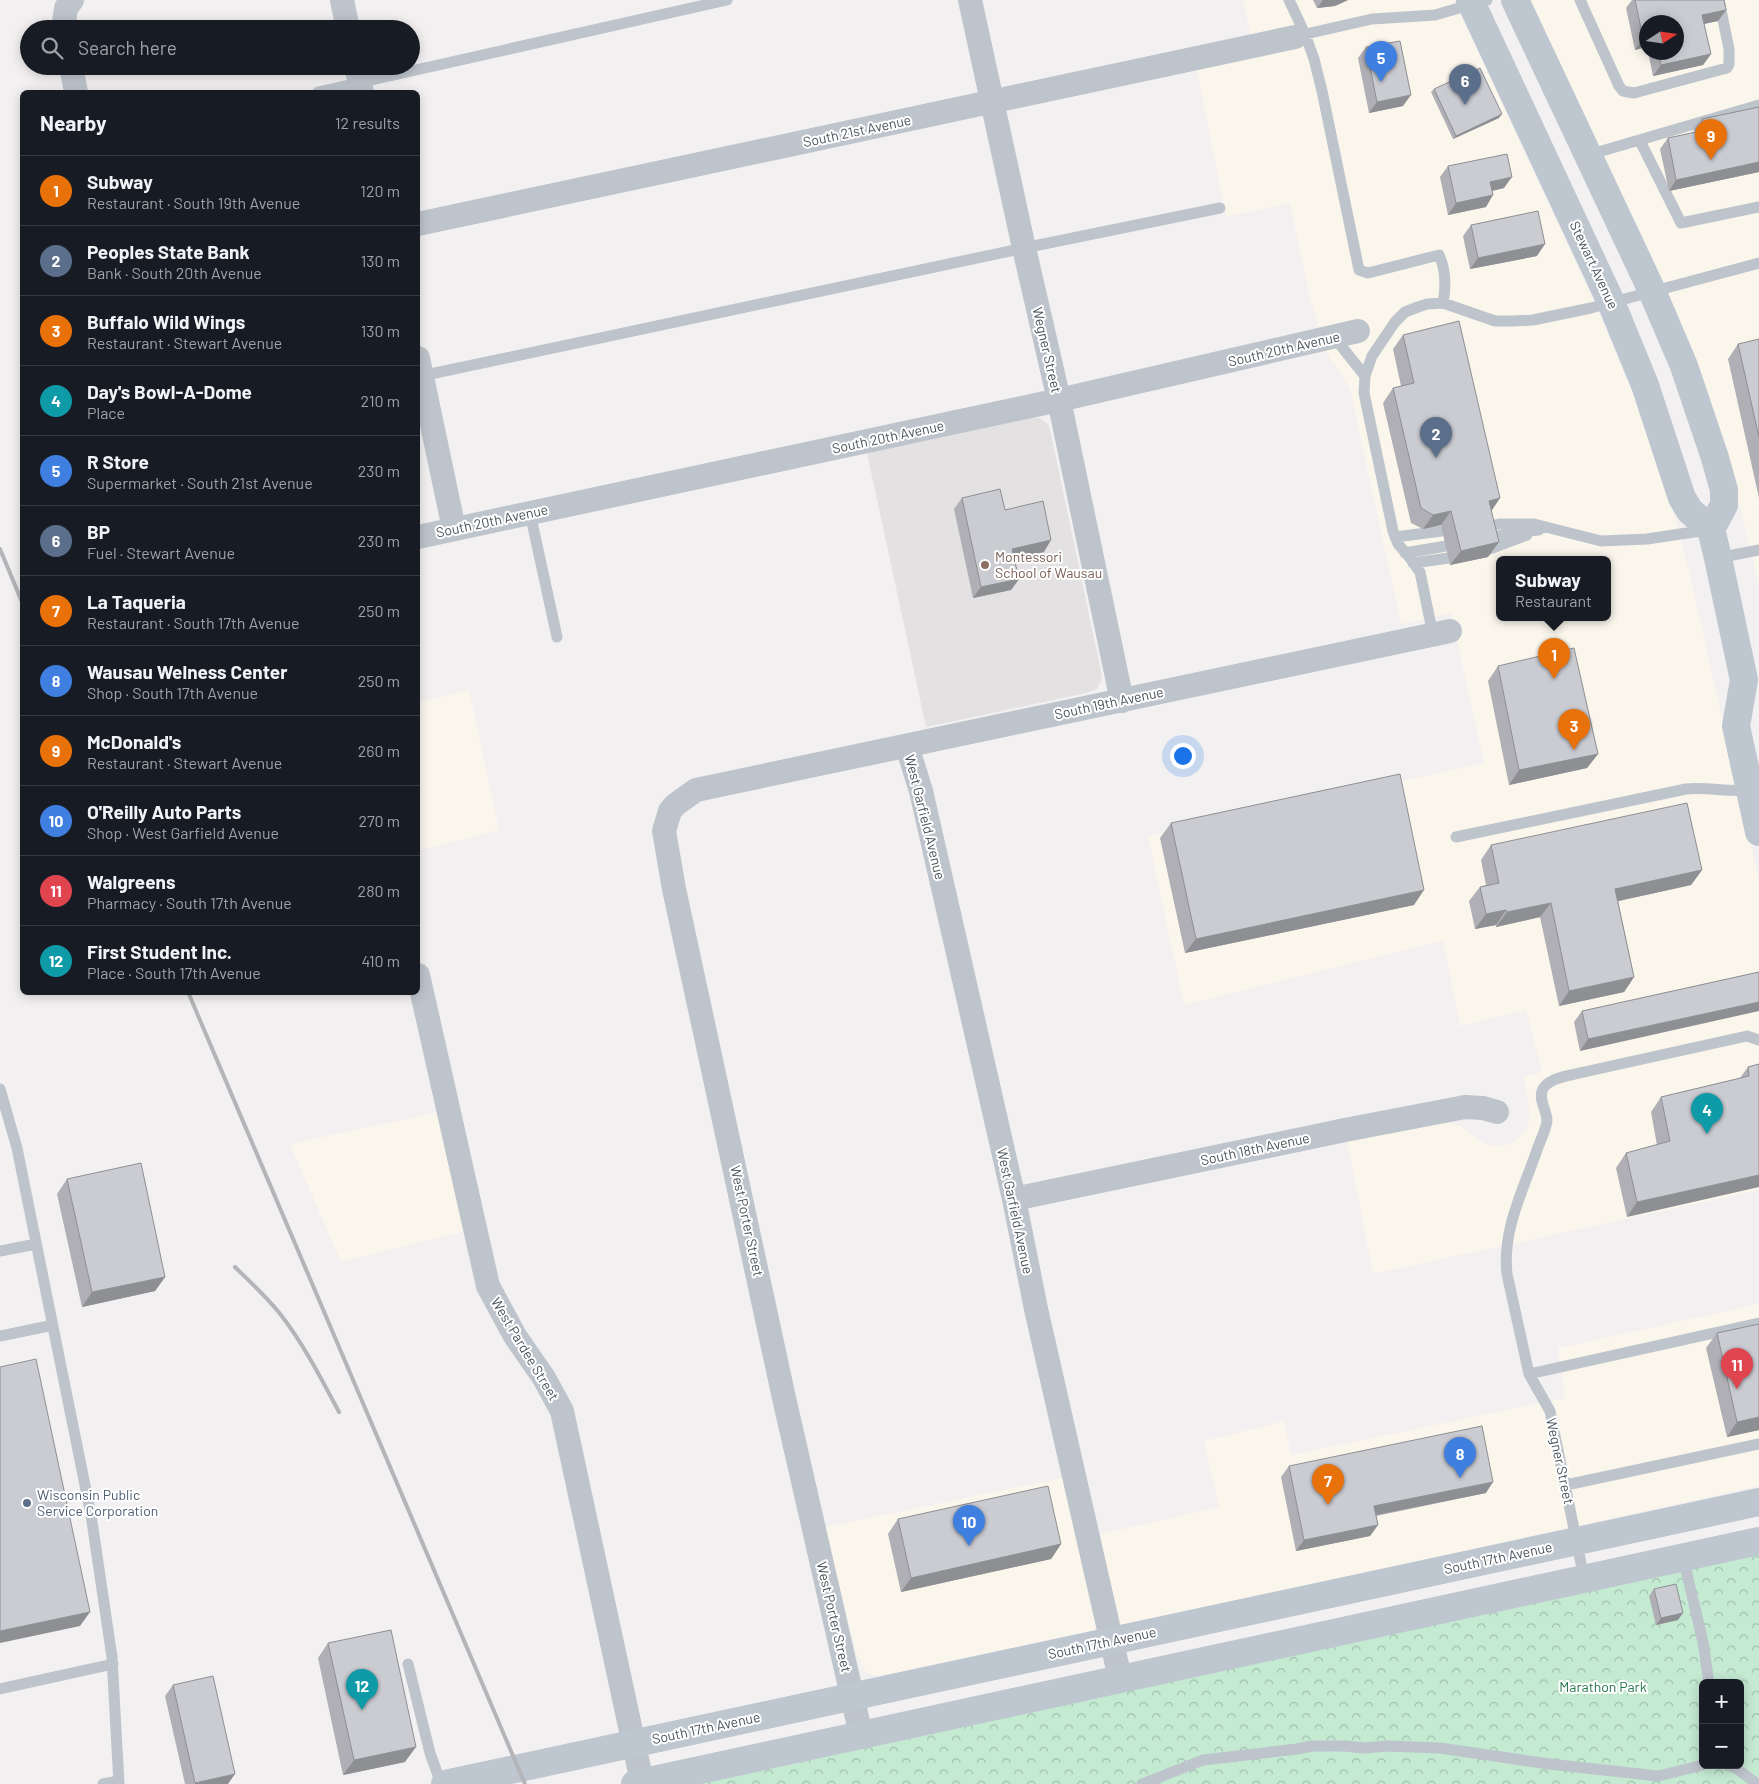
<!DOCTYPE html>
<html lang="en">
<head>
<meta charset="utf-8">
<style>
	:root { --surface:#171b24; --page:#20242c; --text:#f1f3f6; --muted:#9ea1a6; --line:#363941; --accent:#3075cc }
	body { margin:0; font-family:Barlow,sans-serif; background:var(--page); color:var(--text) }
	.controls { position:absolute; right:15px; bottom:15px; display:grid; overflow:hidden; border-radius:8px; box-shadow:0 2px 12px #0003 }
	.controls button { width:45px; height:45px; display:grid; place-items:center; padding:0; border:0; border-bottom:1px solid var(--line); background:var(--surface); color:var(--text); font:25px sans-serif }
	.compass { position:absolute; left:1639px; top:15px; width:45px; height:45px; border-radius:50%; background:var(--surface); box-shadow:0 2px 12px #0003; rotate:78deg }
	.you { position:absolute; left:1182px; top:755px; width:18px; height:18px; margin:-12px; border:4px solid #fff; border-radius:50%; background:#1a73e8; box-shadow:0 0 0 8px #1a73e833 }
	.badge { display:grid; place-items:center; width:32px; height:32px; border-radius:50%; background:var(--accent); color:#fff; font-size:16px; font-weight:700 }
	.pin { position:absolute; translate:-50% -41px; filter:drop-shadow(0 1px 2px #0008) }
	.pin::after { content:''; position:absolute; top:26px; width:18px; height:15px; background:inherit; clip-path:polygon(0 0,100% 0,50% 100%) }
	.popup { position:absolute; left:1496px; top:556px; width:115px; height:65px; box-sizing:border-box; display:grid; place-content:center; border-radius:8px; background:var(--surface); filter:drop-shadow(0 1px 4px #0005); font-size:16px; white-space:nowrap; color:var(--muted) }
	.popup b { font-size:19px; color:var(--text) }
	.popup::after { content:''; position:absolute; left:50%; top:100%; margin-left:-10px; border:10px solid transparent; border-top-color:var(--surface) }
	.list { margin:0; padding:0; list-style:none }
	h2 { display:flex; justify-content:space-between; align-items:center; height:65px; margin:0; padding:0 20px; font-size:21px }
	h2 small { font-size:16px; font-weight:400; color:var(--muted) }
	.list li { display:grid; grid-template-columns:32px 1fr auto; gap:15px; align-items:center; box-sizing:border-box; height:70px; padding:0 20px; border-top:1px solid var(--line) }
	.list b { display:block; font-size:19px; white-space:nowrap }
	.list p { margin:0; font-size:16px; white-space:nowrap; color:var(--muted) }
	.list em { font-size:16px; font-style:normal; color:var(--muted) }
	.icon { flex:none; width:28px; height:28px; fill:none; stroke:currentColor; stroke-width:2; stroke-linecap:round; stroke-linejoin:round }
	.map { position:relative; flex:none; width:1759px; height:1784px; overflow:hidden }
	.search { position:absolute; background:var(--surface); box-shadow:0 2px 12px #0003; left:20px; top:20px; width:400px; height:55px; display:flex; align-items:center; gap:12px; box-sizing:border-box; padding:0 18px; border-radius:28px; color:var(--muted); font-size:19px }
	.panel { position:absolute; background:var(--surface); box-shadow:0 2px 12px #0003; left:20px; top:90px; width:400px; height:905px; border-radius:8px }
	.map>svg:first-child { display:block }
	.commercial { fill:#faf6ec; fill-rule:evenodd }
	.education { fill:#e3e1e1 }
	.forest { fill:url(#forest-crowns); fill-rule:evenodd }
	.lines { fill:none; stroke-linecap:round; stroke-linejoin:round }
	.lane { stroke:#bdc4cb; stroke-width:11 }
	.street { stroke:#bdc4cb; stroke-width:24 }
	.secondary { stroke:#bec6cf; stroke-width:28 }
	.rail { stroke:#b3b5b9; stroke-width:4 }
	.wall { fill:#afafb5 }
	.shaded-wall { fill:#8e8f93 }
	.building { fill:#cbccd2; stroke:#8e8f93 }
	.education-dot { fill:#8d6e63; stroke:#fff; stroke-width:2 }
	.service-dot { fill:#5c6f8a; stroke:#fff; stroke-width:2 }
	.labels { text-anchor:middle; stroke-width:4; stroke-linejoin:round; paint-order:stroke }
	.street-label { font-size:14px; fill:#4a535b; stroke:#fff }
	.education-label { font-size:14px; fill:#785e54; stroke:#fff; text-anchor:start }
	.service-label { font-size:14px; fill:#4e5e75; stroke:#fff; text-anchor:start }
	.park-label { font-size:14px; fill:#23744b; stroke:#fff }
</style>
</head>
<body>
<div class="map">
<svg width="1759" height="1784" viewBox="0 0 1759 1784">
	<defs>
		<pattern id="forest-crowns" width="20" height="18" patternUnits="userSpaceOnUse" patternTransform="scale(1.25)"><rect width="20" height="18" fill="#c4ead2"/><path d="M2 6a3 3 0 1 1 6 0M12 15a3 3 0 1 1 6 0" fill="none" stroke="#a1c0ad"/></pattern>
	</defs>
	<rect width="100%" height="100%" fill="#f2f0f0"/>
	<path class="commercial" d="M 1243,0 L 1454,0 L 1598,311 L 1625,376 L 1649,427 L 1659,457 L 1689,571 L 1759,881 L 1759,1190 L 1373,1274 L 1346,1135 L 1441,1122 L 1452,1123 L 1461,1127 L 1485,1144 L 1496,1146 L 1507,1145 L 1516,1140 L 1528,1126 L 1530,1116 L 1524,1077 L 1542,1072 L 1526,1010 L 1460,1026 L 1443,941 L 1184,1005 L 1148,836 L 1484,763 L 1451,613 L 1401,624 L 1350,389 L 1326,352 L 1309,294 L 1290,203 L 1226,217 L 1196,65 L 1251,37 ZM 1500,560 L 1608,560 L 1608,618 L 1500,618 Z
		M 1530,0 L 1759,0 L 1759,586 L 1741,510 L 1699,380 L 1690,344 L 1649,250 ZM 1646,22 L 1676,22 L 1676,52 L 1646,52 Z
		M 469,690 L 499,830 L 418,851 L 418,703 Z
		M 448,1110 L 475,1229 L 341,1262 L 290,1144 Z
		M 1759,1304 L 1759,1486 L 1318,1583 L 878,1676 L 871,1675 L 865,1671 L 856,1652 L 825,1527 L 1067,1477 L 1079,1539 L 1219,1507 L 1204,1441 L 1284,1421 L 1291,1455 L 1565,1398 L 1558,1348 Z"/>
	<path class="education" d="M 1032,418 L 1040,418 L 1044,421 L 1049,426 L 1051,434 L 1102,676 L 1101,681 L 1097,689 L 1086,693 L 926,727 L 867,453 Z"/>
	<path class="forest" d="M 1759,1555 L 1759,1784 L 699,1784 C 1053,1708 1405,1628 1759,1555 ZM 1703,1683 L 1740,1683 L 1740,1765 L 1703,1765 Z"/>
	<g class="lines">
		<path class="lane" d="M 1289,0 L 1305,34 L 1314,59 L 1322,91 L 1359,270 L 1368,273 L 1439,255 C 1446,270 1446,287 1443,303
			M 1580,0 L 1619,86 L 1623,91 L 1634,93 L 1727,68 L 1729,64 L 1729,49 L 1719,0
			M 1297,36 L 1372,19 L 1435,15 L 1487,0
			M 318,92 L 727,0
			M 1640,141 L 1681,223 L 1759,207
			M 1588,155 L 1759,105
			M 1334,337 L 1365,376
			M 421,376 L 1024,248 L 1220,208
			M 530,513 L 557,637
			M 1481,528 L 1499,524 L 1534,524 L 1601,541 L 1647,539 L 1707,530
			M 1395,537 L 1442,531
			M 1484,539 L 1516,532 L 1539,530
			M 1487,550 L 1527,535
			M 1405,553 L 1446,546
			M 1718,558 L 1759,550
			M 1413,563 L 1449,558
			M 1433,635 L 1420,572 L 1410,558 L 1398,544 L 1393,531 L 1364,393 L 1365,376 L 1372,356 L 1395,322 L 1405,312 L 1418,307 L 1427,304 L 1443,303 L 1495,321 L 1513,321 L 1533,320 L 1591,308 L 1759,263
			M 1456,837 L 1686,789 C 1707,787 1728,792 1750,790
			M 0,1089 L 17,1148 L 91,1515 L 112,1657 L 119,1784
			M 0,1251 L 36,1244
			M 0,1336 L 53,1325
			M 1529,1374 L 1759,1323
			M 1566,1485 L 1759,1444
			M 1683,1557 L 1703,1642 L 1709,1683
			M 1584,1578 L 1550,1411 L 1529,1374 L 1507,1274 C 1502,1230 1523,1191 1537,1150 C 1540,1141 1546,1130 1547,1121 C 1547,1111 1539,1101 1542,1091 C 1546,1079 1564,1077 1575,1074 L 1747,1036 L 1759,1040
			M 408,1664 L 430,1753 L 441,1784
			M 0,1689 L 113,1664
			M 1727,1765 L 1736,1768 L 1757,1784
			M 103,1784 L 119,1781
			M 1142,1784 L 1203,1760 L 1297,1749 L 1312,1746 L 1345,1746 L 1364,1748 L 1387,1746 L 1440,1748 L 1549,1764 L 1658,1776 L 1703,1765"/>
		<path class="street" d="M 342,0 L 348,29
			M 970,0 L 1024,248 L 1059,400 L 1122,701
			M 63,29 L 66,8 L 72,0
			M 71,66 L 76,92
			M 356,66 L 362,92
			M 418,224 L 1295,37
			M 418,358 L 454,529
			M 418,537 L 1059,400 L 1358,331
			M 907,746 L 921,791 L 1014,1199 L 1036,1309 L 1120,1678
			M 418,975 L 488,1286 L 515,1336 L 544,1378 L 562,1411 L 642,1782
			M 1014,1199 L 1345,1130 L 1465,1107 L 1483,1108 L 1497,1112
			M 861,1735 L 784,1398 L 674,889 L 664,831 L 670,811 L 675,805 L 696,790 L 1450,631"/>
		<path class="secondary" d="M 1470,0 L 1611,302 L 1645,385 L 1682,498 L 1690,511 L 1711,529 L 1718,558 L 1744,680 L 1736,726 L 1759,832
			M 1515,0 L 1652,291 L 1684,366 L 1715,458 L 1724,490 L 1724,505 L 1711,529
			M 445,1784 L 1759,1502
			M 635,1784 L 1759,1541"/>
		<path class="rail" d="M 0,549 L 22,602
			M 188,992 L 525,1784
			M 235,1267 C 250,1282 267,1297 281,1315 C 304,1345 321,1378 339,1412"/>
	</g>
	<path class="wall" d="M 1313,0 L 1348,0 L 1335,6 L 1317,8 Z
		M 1632,0 L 1724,0 L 1726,10 L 1718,21 L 1704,24 L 1711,54 L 1703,65 L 1653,76 L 1648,52 L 1676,52 L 1646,22 L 1646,47 L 1635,50 L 1626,8 Z
		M 1366,47 L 1403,106 L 1369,113 L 1358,58 Z
		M 1434,89 L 1499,118 L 1453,139 L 1431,92 Z
		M 1759,107 L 1759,172 L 1669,191 L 1660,149 L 1668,138 L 1695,132 L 1694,130 L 1702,119 Z
		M 1448,166 L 1504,188 L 1492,191 L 1486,207 L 1448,215 L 1440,177 Z
		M 1471,225 L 1537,256 L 1470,269 L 1463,236 Z
		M 1403,335 L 1500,498 L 1491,511 L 1488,557 L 1450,565 L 1441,525 L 1423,529 L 1411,523 L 1383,403 L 1393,388 L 1401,386 L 1393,349 Z
		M 1759,339 L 1759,498 L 1728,359 L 1738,344 Z
		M 962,498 L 1005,510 L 1044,552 L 1014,558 L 1019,579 L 1011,590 L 973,598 L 954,509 Z
		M 1498,666 L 1598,754 L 1587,768 L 1509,785 L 1488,681 Z
		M 1171,823 L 1414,905 L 1185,953 L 1160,838 Z
		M 1491,845 L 1702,870 L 1691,885 L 1618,901 L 1634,977 L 1624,992 L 1559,1006 L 1540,917 L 1496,927 L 1496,925 L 1475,929 L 1469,901 L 1480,887 L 1486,885 L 1481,860 Z
		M 1759,972 L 1580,1051 L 1574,1022 L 1582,1011 Z
		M 1759,1064 L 1627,1217 L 1616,1168 L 1626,1153 L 1657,1145 L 1651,1112 L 1661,1097 L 1740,1078 L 1748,1067 Z
		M 67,1179 L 165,1277 L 155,1291 L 82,1307 L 57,1194 Z
		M 1759,1324 L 1759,1430 L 1727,1437 L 1706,1348 L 1717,1333 Z
		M 1289,1466 L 1486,1493 L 1376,1516 L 1378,1525 L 1370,1536 L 1296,1551 L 1281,1477 Z
		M 898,1519 L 1061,1544 L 1051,1559 L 901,1592 L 888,1534 Z
		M 1654,1589 L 1678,1620 L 1656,1625 L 1649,1596 Z
		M 328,1643 L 405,1762 L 343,1775 L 318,1658 Z
		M 173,1685 L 228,1784 L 185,1784 L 165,1696 Z"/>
	<path class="shaded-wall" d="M 1323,0 L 1348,0 L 1335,6 L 1317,8 Z
		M 1726,10 L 1718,21 L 1694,26 L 1702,15 Z
		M 1643,38 L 1646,38 L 1646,47 L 1635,50 Z
		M 1711,54 L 1703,65 L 1653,76 L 1661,65 Z
		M 1411,95 L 1403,106 L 1369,113 L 1377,102 Z
		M 1502,114 L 1499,118 L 1453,139 L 1456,136 Z
		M 1759,162 L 1759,172 L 1669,191 L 1676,180 Z
		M 1512,177 L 1504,188 L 1483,193 L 1490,182 Z
		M 1493,195 L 1486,207 L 1448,215 L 1456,203 Z
		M 1545,244 L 1537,256 L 1470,269 L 1478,258 Z
		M 1500,498 L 1490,513 L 1489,501 Z
		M 1451,511 L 1441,525 L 1423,529 L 1433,515 Z
		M 1051,540 L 1044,552 L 1005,560 L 1012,549 Z
		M 1499,542 L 1488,557 L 1450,565 L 1461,551 Z
		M 1019,579 L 1011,590 L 973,598 L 981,587 Z
		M 1598,754 L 1587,768 L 1509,785 L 1519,770 Z
		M 1702,870 L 1691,885 L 1605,904 L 1615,889 Z
		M 1424,890 L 1414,905 L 1185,953 L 1196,939 Z
		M 1551,903 L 1540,917 L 1496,927 L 1507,912 Z
		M 1506,910 L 1496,925 L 1475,929 L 1486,914 Z
		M 1634,977 L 1624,992 L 1559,1006 L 1569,991 Z
		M 1759,1002 L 1759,1011 L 1580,1051 L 1588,1039 Z
		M 1759,1175 L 1759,1187 L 1627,1217 L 1637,1202 Z
		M 165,1277 L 155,1291 L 82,1307 L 92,1292 Z
		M 1759,1417 L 1759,1430 L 1727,1437 L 1737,1422 Z
		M 1493,1482 L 1486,1493 L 1366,1517 L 1374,1506 Z
		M 1378,1525 L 1370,1536 L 1296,1551 L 1304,1540 Z
		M 1061,1544 L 1051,1559 L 901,1592 L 911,1578 Z
		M 90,1612 L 80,1626 L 0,1643 L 0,1631 Z
		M 1683,1613 L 1678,1620 L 1656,1625 L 1661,1618 Z
		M 416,1747 L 405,1762 L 343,1775 L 354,1760 Z
		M 235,1774 L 228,1784 L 195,1784 L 195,1783 Z"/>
	<path class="building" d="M 1635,0 L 1724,0 L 1726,10 L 1702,15 L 1711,54 L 1661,65 L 1658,52 L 1676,52 L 1676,22 L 1646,22 L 1646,38 L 1643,38 Z
		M 1400,41 L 1411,95 L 1377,102 L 1366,47 Z
		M 1480,68 L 1502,114 L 1456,136 L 1434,89 Z
		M 1759,107 L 1759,162 L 1676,180 L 1668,138 L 1705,130 L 1702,119 Z
		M 1507,154 L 1512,177 L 1490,182 L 1493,195 L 1456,203 L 1448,166 Z
		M 1538,211 L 1545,244 L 1478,258 L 1471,225 Z
		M 1459,321 L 1500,498 L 1489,501 L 1499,542 L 1461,551 L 1451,511 L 1433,515 L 1421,508 L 1393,388 L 1414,383 L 1403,335 Z
		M 1759,339 L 1759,437 L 1738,344 Z
		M 1000,489 L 1005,510 L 1043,501 L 1051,540 L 1012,549 L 1019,579 L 981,587 L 962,498 Z
		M 1574,648 L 1598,754 L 1519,770 L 1498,666 Z
		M 1400,774 L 1424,890 L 1196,939 L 1171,823 Z
		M 1687,803 L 1702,870 L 1615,889 L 1634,977 L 1569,991 L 1551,903 L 1507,912 L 1506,910 L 1486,914 L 1480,887 L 1499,883 L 1491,845 Z
		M 1759,972 L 1759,1002 L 1588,1039 L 1582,1011 Z
		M 1759,1064 L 1759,1175 L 1637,1202 L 1626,1153 L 1670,1141 L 1661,1097 L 1749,1076 L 1748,1067 Z
		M 141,1163 L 165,1277 L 92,1292 L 67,1179 Z
		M 1759,1324 L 1759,1417 L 1737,1422 L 1717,1333 Z
		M 36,1359 L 90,1612 L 0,1631 L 0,1367 Z
		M 1482,1426 L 1493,1482 L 1374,1506 L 1378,1525 L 1304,1540 L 1289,1466 Z
		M 1048,1486 L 1061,1544 L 911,1578 L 898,1519 Z
		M 1676,1584 L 1683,1613 L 1661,1618 L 1654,1589 Z
		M 391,1630 L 416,1747 L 354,1760 L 328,1643 Z
		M 213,1676 L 235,1774 L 195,1783 L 173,1685 Z"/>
	<circle class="education-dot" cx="985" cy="565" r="5"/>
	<circle class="service-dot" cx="27" cy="1503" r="5"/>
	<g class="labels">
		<g class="street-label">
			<text transform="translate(857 131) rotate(-12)" y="5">South 21st Avenue</text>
			<text transform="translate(1594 265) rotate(65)" y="5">Stewart Avenue</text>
			<text transform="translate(1284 349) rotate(-13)" y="5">South 20th Avenue</text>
			<text transform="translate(1047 350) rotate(77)" y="5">Wegner Street</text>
			<text transform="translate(888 437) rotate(-12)" y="5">South 20th Avenue</text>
			<text transform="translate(492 521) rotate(-12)" y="5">South 20th Avenue</text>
			<text transform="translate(1109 703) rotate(-12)" y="5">South 19th Avenue</text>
			<text transform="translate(925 817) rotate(76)" y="5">West Garfield Avenue</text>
			<text transform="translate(1255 1149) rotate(-12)" y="5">South 18th Avenue</text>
			<text transform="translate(1015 1211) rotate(78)" y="5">West Garfield Avenue</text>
			<text transform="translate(747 1221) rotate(78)" y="5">West Porter Street</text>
			<text transform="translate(525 1349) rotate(59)" y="5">West Pardee Street</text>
			<text transform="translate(1560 1461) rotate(78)" y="5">Wegner Street</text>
			<text transform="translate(1498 1558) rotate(-12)" y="5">South 17th Avenue</text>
			<text transform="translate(834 1617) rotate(77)" y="5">West Porter Street</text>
			<text transform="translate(1102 1643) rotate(-12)" y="5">South 17th Avenue</text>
			<text transform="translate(706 1728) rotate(-12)" y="5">South 17th Avenue</text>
		</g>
		<g class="education-label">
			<text x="995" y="562">Montessori<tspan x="995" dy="16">School of Wausau</tspan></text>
		</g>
		<g class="service-label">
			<text x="37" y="1500">Wisconsin Public<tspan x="37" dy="16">Service Corporation</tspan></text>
		</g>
		<g class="park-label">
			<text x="1603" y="1692">Marathon Park</text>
		</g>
	</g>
</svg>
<div class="controls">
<button>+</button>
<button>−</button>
</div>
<svg class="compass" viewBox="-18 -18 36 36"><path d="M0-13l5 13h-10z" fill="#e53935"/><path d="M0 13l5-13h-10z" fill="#9ea1a6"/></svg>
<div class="you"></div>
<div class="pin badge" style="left:1554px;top:679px;background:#e8710a">1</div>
<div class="popup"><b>Subway</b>Restaurant</div>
<div class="pin badge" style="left:1436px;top:458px;background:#5c6f8a">2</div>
<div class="pin badge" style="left:1574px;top:750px;background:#e8710a">3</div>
<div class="pin badge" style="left:1707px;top:1134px;background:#0f9aa8">4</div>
<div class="pin badge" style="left:1381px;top:82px;background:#3f7fe0">5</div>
<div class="pin badge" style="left:1465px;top:105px;background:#5c6f8a">6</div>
<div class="pin badge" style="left:1328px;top:1505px;background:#e8710a">7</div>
<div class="pin badge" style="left:1460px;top:1478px;background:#3f7fe0">8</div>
<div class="pin badge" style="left:1711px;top:160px;background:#e8710a">9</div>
<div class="pin badge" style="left:969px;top:1546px;background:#3f7fe0">10</div>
<div class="pin badge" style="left:1737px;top:1389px;background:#e0444e">11</div>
<div class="pin badge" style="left:362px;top:1710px;background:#0f9aa8">12</div>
<div class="search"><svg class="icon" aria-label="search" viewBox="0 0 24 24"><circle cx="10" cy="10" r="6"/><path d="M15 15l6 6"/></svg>Search here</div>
<section class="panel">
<h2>Nearby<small>12 results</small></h2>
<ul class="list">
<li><span class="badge" style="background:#e8710a">1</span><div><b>Subway</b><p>Restaurant · South 19th Avenue</p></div><em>120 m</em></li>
<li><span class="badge" style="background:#5c6f8a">2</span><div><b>Peoples State Bank</b><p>Bank · South 20th Avenue</p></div><em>130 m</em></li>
<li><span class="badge" style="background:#e8710a">3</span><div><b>Buffalo Wild Wings</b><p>Restaurant · Stewart Avenue</p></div><em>130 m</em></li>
<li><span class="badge" style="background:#0f9aa8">4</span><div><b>Day's Bowl-A-Dome</b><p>Place</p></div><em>210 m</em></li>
<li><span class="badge" style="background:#3f7fe0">5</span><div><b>R Store</b><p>Supermarket · South 21st Avenue</p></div><em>230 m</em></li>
<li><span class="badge" style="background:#5c6f8a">6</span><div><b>BP</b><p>Fuel · Stewart Avenue</p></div><em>230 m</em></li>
<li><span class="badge" style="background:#e8710a">7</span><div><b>La Taqueria</b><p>Restaurant · South 17th Avenue</p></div><em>250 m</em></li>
<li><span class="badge" style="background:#3f7fe0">8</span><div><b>Wausau Welness Center</b><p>Shop · South 17th Avenue</p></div><em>250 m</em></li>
<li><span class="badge" style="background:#e8710a">9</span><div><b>McDonald's</b><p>Restaurant · Stewart Avenue</p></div><em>260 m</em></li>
<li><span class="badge" style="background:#3f7fe0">10</span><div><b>O'Reilly Auto Parts</b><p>Shop · West Garfield Avenue</p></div><em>270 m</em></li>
<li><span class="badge" style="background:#e0444e">11</span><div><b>Walgreens</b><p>Pharmacy · South 17th Avenue</p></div><em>280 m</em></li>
<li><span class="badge" style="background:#0f9aa8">12</span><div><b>First Student Inc.</b><p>Place · South 17th Avenue</p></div><em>410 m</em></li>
</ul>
</section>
</div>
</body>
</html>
